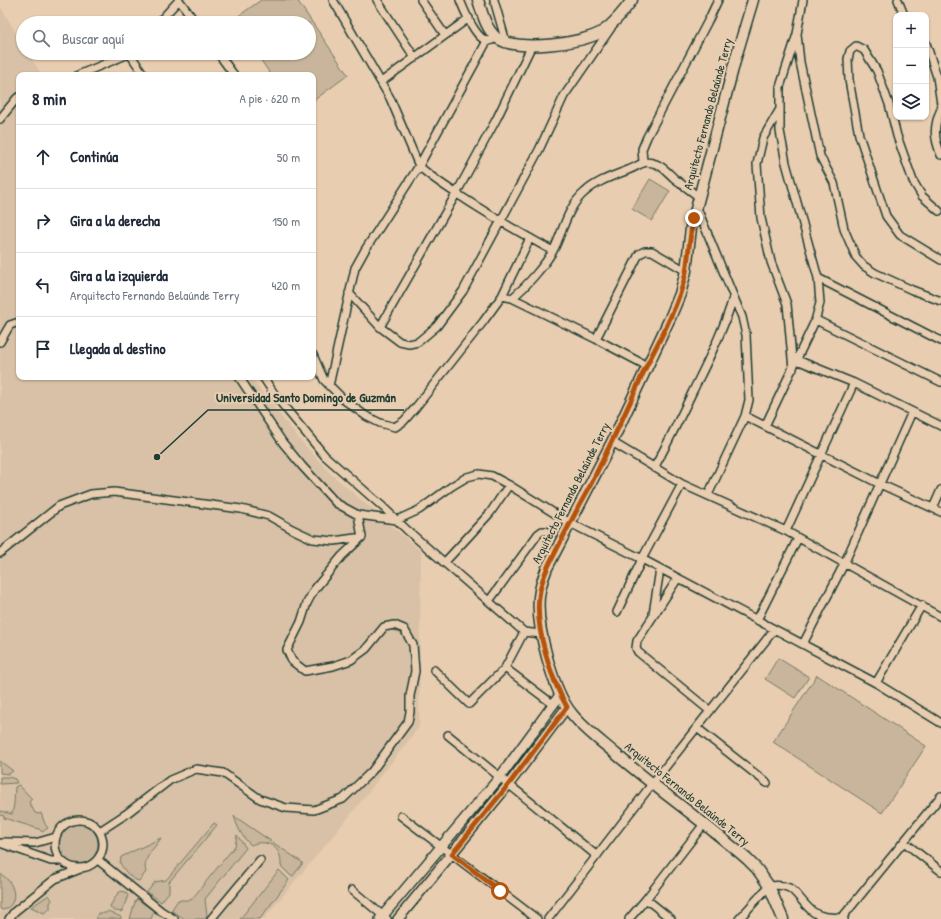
<!DOCTYPE html>
<html lang="es">
<head>
<meta charset="utf-8">
<style>
	:root { --surface:#fff; --page:#f6f6f7; --text:#1f2937; --muted:#747a83; --line:#e0e1e3 }
	body { margin:0; font-family:"Patrick Hand",sans-serif; background:var(--page); color:var(--text) }
	.controls { position:absolute; right:12px; top:12px; display:grid; overflow:hidden; border-radius:8px; box-shadow:0 1px 3px #0004 }
	.controls button { width:36px; height:36px; display:grid; place-items:center; padding:0; border:0; border-bottom:1px solid var(--line); background:var(--surface); color:var(--text); font:20px sans-serif }
	.stop { position:absolute; width:12px; height:12px; margin:-9px; border:3px solid #b45309; border-radius:50%; background:#fff }
	.stop.end { background:#b45309; border-color:#fff; box-shadow:0 1px 4px #0008 }
	.list { margin:0; padding:0; list-style:none }
	h2 { display:flex; justify-content:space-between; align-items:center; height:52px; margin:0; padding:0 16px; font-size:17px }
	h2 small { font-size:13px; font-weight:400; color:var(--muted) }
	.list li { display:grid; grid-template-columns:26px 1fr auto; gap:12px; align-items:center; box-sizing:border-box; height:64px; padding:0 16px; border-top:1px solid var(--line) }
	.list b { display:block; font-size:15px; white-space:nowrap }
	.list p { margin:0; font-size:13px; white-space:nowrap; color:var(--muted) }
	.list em { font-size:13px; font-style:normal; color:var(--muted) }
	.icon { flex:none; width:22px; height:22px; fill:none; stroke:currentColor; stroke-width:2; stroke-linecap:round; stroke-linejoin:round }
	.map { position:relative; flex:none; width:941px; height:919px; overflow:hidden }
	.search { position:absolute; background:var(--surface); box-shadow:0 1px 3px #0004; left:16px; top:16px; width:300px; height:44px; display:flex; align-items:center; gap:10px; box-sizing:border-box; padding:0 14px; border-radius:22px; color:var(--muted); font-size:15px }
	.panel { position:absolute; background:var(--surface); box-shadow:0 1px 3px #0004; left:16px; top:72px; width:300px; height:308px; border-radius:8px }
	.map>svg:first-child { display:block }
	.built { fill:#d8c1a6 }
	.green { fill:#c8b59b; stroke:#747968 }
	.lines { fill:none; stroke-linecap:round; stroke-linejoin:round }
	.street-casing { stroke:#1f3d34; stroke-width:10 }
	.secondary-casing { stroke:#1f3d34; stroke-width:12 }
	.primary-casing { stroke:#1f3d34; stroke-width:13 }
	.street { stroke:#e9cdb0; stroke-width:7 }
	.secondary { stroke:#e9cdb0; stroke-width:9 }
	.primary { stroke:#e9cdb0; stroke-width:10 }
	.route { stroke:#b45309; stroke-width:5 }
	.labels { text-anchor:middle; stroke-width:4; stroke-linejoin:round; paint-order:stroke }
	.street-label { font-size:12px; fill:#1f3d34; stroke:#e9cdb0 }
	.leader { fill:none; stroke:#1f3d34; stroke-width:1.5 }
	.callout-dot { fill:#1f3d34; stroke:#e9cdb0; stroke-width:1.5 }
	.callout-label { font-size:13px; text-anchor:middle; font-weight:bold; fill:#1f3d34; stroke:#e9cdb0; stroke-width:4; stroke-linejoin:round; paint-order:stroke }
</style>
</head>
<body>
<div class="map">
<svg width="941" height="919" viewBox="0 0 941 919">
	<rect width="100%" height="100%" fill="#e9cdb0"/>
	<filter id="ink" filterUnits="userSpaceOnUse"><feTurbulence type="fractalNoise" baseFrequency=".025" numOctaves="2"/><feDisplacementMap in="SourceGraphic" scale="8" xChannelSelector="R" yChannelSelector="G"/><feConvolveMatrix kernelMatrix="1 2 1 2 8 2 1 2 1" color-interpolation-filters="sRGB"/></filter>
	<g filter="url(#ink)">
		<path class="built" d="M 0,6 L 23,45 L 23,53 L 28,53 L 42,75 L 19,75 L 19,377 L 250,377 L 300,440 L 330,473 L 421,551 L 419,727 L 352,813 L 276,904 L 264,919 L 0,919 Z"/>
		<path class="green" d="M 261,0 L 297,0 L 348,75 L 313,101 L 313,75 L 271,75 L 256,53 L 309,53 L 309,23 L 235,23 L 233,20 Z
			M 650,179 L 670,191 L 652,221 L 632,209 Z
			M 778,658 L 809,677 L 795,698 L 765,679 Z
			M 817,675 L 926,746 L 882,813 L 773,742 Z
			M 0,761 L 13,771 L 9,774 L 0,773 Z
			M 0,777 L 9,777 L 15,779 L 17,783 L 0,784 Z
			M 19,785 L 32,799 L 29,802 L 35,813 L 39,814 L 41,813 L 45,824 L 48,828 L 42,832 L 39,829 L 4,818 L 4,816 L 0,815 L 0,811 L 12,814 L 14,804 L 15,787 Z
			M 234,816 L 303,863 L 293,876 L 291,876 L 281,866 C 281,863 281,859 280,856 C 276,843 262,840 251,845 C 242,838 237,826 234,816 Z
			M 214,823 L 217,825 L 169,882 L 169,892 L 161,902 L 147,892 L 155,882 L 166,880 Z
			M58 844a20 20 0 1 1 40 0a20 20 0 1 1-40 0Z
			M 237,835 L 246,848 L 205,899 L 207,916 L 205,919 L 185,919 L 173,912 L 172,909 L 178,900 L 191,900 L 235,846 Z
			M 161,838 C 154,849 142,858 146,872 L 139,881 C 130,879 124,870 120,863 L 121,857 Z
			M 279,870 L 289,880 L 260,919 L 240,919 Z
			M 0,874 C 14,880 21,904 3,910 L 0,909 Z
			M 122,891 L 125,892 L 127,894 L 128,896 L 122,911 L 121,912 C 116,911 111,911 110,906 L 118,893 Z
			M 49,895 L 52,900 L 50,903 L 50,909 L 44,913 L 31,907 Z
			M 137,899 L 154,911 L 151,919 L 130,919 L 135,902 Z
			M 108,911 L 121,917 L 121,919 L 96,919 L 98,913 L 106,913 Z"/>
		<g class="lines">
			<g class="street-casing">
				<path id="street" d="M 333,0 L 390,98 L 419,166 C 434,180 451,190 468,201 C 496,219 524,235 553,251
					M 377,0 L 415,58
					M 421,0 L 445,35
					M 460,0 C 464,10 481,54 496,37
					M 494,0 L 506,42
					M 803,0 L 797,34 L 800,62 L 820,156 L 834,183 L 844,229 L 856,257 L 864,266 L 875,273 L 912,290 L 941,301
					M 898,0 L 904,15
					M 158,23 L 179,0 L 196,23
					M 926,43 L 937,77 L 941,104
					M 218,53 L 234,75
					M 130,54 L 144,75
					M 78,75 L 131,53
					M 381,82 L 469,18
					M 780,109 L 763,138 L 757,164 L 761,218 L 771,262 L 787,304 L 793,369
					M 941,109 C 933,127 934,138 941,155
					M 0,119 L 17,98 L 19,97
					M 643,162 L 642,149 L 647,137 L 709,19 L 718,0
					M 697,208 L 742,317 L 746,335 L 749,400 L 745,416 L 708,495
					M 939,211 L 922,196 L 913,181 L 897,136 L 889,104 L 877,71 L 864,50 L 856,46 L 850,51 L 848,59 L 849,80 L 859,135 L 886,216 L 900,235 L 941,260
					M 818,278 L 941,341
					M 349,293 L 380,327 L 400,342 L 409,344 L 418,342 L 437,326 L 463,291 L 539,150 L 564,96 L 611,28
					M 502,296 L 512,298 C 526,287 547,263 555,247 C 564,228 568,206 585,192 C 597,181 613,176 628,170 C 640,166 642,159 656,164 C 664,167 669,174 675,179 C 683,185 691,191 699,197
					M 512,298 L 596,339 L 647,366
					M 816,320 L 941,382
					M 380,327 L 456,194 L 497,118 L 532,45
					M 596,339 L 639,254 L 645,251 L 652,251 L 686,271
					M 0,342 L 10,325 L 19,322
					M 313,355 L 324,380 L 344,400 L 366,416 L 380,423 L 395,427 L 404,421 L 416,407 L 483,322 L 502,296 L 530,238
					M 797,360 L 854,383 L 941,426
					M 239,377 L 283,443 L 302,466 L 336,503 L 358,515 L 397,520 L 419,510 L 452,486 L 467,477 L 479,474 L 492,476 L 509,485 L 570,523 L 642,559 L 876,683 L 941,723
					M 263,377 L 277,398 L 325,456 L 383,507 L 407,530 L 524,632 L 541,634
					M 329,386 L 355,268 L 365,250 L 419,166 L 487,41
					M 745,416 L 880,484 L 941,512
					M 765,426 L 815,321 L 820,303 L 818,278 L 786,163 L 780,131 L 780,87 L 797,34
					M 612,442 L 682,484 L 786,531 L 941,617
					M 654,468 C 668,443 680,418 692,393 C 707,362 723,332 733,298
					M 933,508 L 941,490
					M 786,531 L 854,383
					M 0,553 L 59,506 L 91,494 L 114,492 L 241,509 L 269,516 L 292,529 L 313,539 L 334,541 L 362,537 L 358,515
					M 444,563 L 490,513 L 509,485
					M 678,578 L 637,641 L 636,648 L 638,652 L 710,711
					M 489,601 L 538,534 L 542,531 L 546,531 L 551,534
					M 617,612 L 642,559 L 682,484
					M 653,614 L 660,569
					M 757,620 L 798,538
					M 803,644 L 844,564 L 912,412
					M 505,668 L 554,705
					M 434,670 L 469,704 L 505,668 L 524,632
					M 876,683 L 922,605
					M 697,728 L 767,783
					M 448,735 L 597,856
					M 401,816 L 537,919
					M55 844a24 24 0 1 1 48 0a24 24 0 1 1-48 0Z
					M 100,831 L 126,814 L 170,780 L 196,769 L 223,773 L 260,799 L 286,808 L 314,810 L 343,799 L 372,771 L 408,722 L 410,712 L 410,696 L 415,671 L 413,645 L 404,629 L 394,625 L 384,627 L 366,649 L 351,660 L 333,666 L 305,671 L 292,661 L 287,650 L 301,622 L 307,603 L 314,590 L 342,556 L 362,537
					M 5,842 L 35,843 L 56,837
					M 904,842 L 941,871
					M 0,843 L 51,861 L 61,861
					M 98,860 L 161,911 L 174,919
					M 352,890 L 387,919
					M 646,899 L 671,919
					M 9,919 L 14,912 L 55,879 L 80,869
					M 211,919 L 260,860
					M 548,919 L 652,784 L 774,630
					M 629,919 L 646,899 L 704,824
					M 739,919 L 769,886 C 796,882 795,897 812,911 C 820,918 832,917 842,918 L 844,919
					M 841,919 L 941,796"/>
			</g>
			<g class="secondary-casing">
				<path id="secondary" d="M 380,919 L 500,777 L 560,695
					M 398,919 L 509,784 L 567,707"/>
			</g>
			<g class="primary-casing">
				<path id="primary" d="M 478,0 C 482,12 486,30 497,38 C 516,52 584,44 603,31 C 615,23 624,11 632,0
					M 753,0 L 736,57 L 691,228 L 686,271 L 680,294 L 670,318 L 612,442 L 547,568 C 543,578 540,587 539,597 C 536,627 553,691 572,714 C 585,730 602,742 617,755 C 660,791 705,823 747,859 L 757,869 L 769,886 L 783,919"/>
			</g>
			<use href="#street" class="street"/>
			<use href="#secondary" class="secondary"/>
			<use href="#primary" class="primary"/>
		</g>
	</g>
	<g class="lines" filter="url(#ink)">
		<path class="route" d="M 500,891 L 452,854 L 509,784 L 567,707 C 551,679 535,629 539,597 C 541,579 549,564 557,549 C 567,529 577,509 588,490 C 608,450 627,410 645,369 C 653,352 663,335 670,318 C 677,303 683,287 686,272 C 689,254 689,236 694,218"/>
	</g>
	<g class="labels">
		<g class="street-label">
			<text transform="translate(708 114) rotate(-75)" y="4">Arquitecto Fernando Belaúnde Terry</text>
			<text transform="translate(571 493) rotate(-63)" y="4">Arquitecto Fernando Belaúnde Terry</text>
			<text transform="translate(687 794) rotate(39)" y="4">Arquitecto Fernando Belaúnde Terry</text>
		</g>
	</g>
	<path class="leader" d="M157 457L208 410H404"/>
	<circle class="callout-dot" cx="157" cy="457" r="4"/>
	<g class="callout-label">
		<text x="306" y="402">Universidad Santo Domingo de Guzmán</text>
	</g>
</svg>
<div class="controls">
<button>+</button>
<button>−</button>
<button><svg class="icon" aria-label="layers" viewBox="0 0 24 24"><path d="M12 4l9 5-9 5-9-5zM3 14l9 5 9-5"/></svg></button>
</div>
<div class="stop" style="left:500px;top:891px"></div>
<div class="stop end" style="left:694px;top:218px"></div>
<div class="search"><svg class="icon" aria-label="search" viewBox="0 0 24 24"><circle cx="10" cy="10" r="6"/><path d="M15 15l6 6"/></svg>Buscar aquí</div>
<section class="panel">
<h2>8 min<small>A pie · 620 m</small></h2>
<ul class="list">
<li><svg class="icon" aria-label="ahead" viewBox="0 0 24 24"><path d="M12 20V5M6 11l6-6 6 6"/></svg><div><b>Continúa</b></div><em>50 m</em></li>
<li><svg class="icon" aria-label="right" viewBox="0 0 24 24"><path d="M7 20v-9h11M14 6l5 5-5 5"/></svg><div><b>Gira a la derecha</b></div><em>150 m</em></li>
<li><svg class="icon" aria-label="left" viewBox="0 0 24 24"><path d="M17 20v-9H6M10 6l-5 5 5 5"/></svg><div><b>Gira a la izquierda</b><p>Arquitecto Fernando Belaúnde Terry</p></div><em>420 m</em></li>
<li><svg class="icon" aria-label="arrive" viewBox="0 0 24 24"><path d="M6 21V4h12l-3 4 3 4H6"/></svg><div><b>Llegada al destino</b></div></li>
</ul>
</section>
</div>
</body>
</html>
